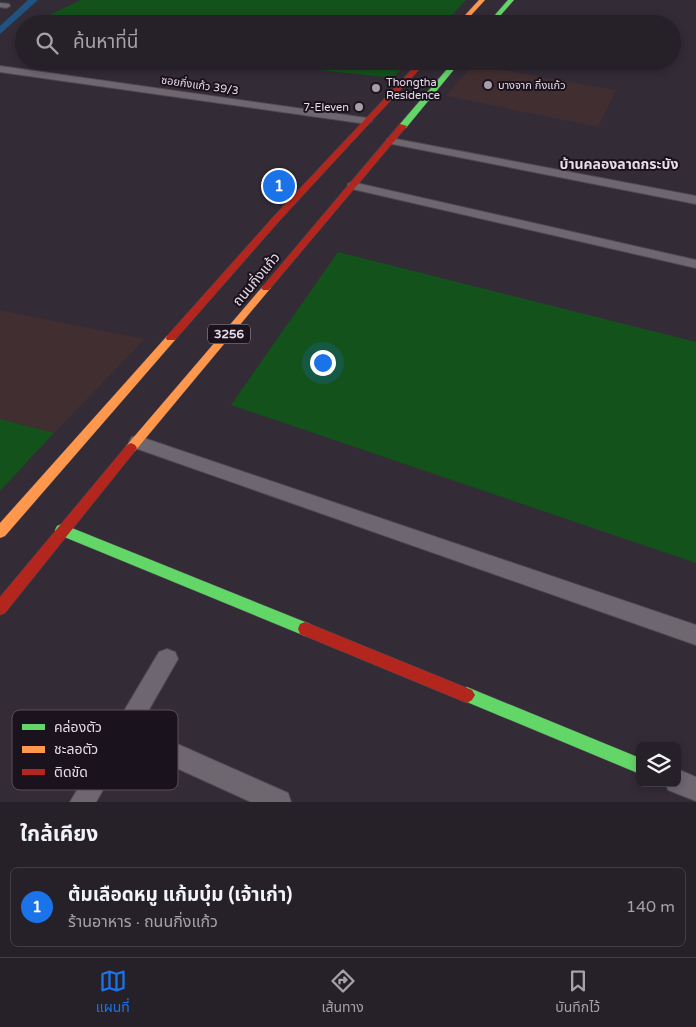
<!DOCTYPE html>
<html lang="th">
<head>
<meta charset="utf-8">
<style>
	:root { --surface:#262028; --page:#2e2830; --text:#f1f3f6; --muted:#a4a3a8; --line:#423e45; --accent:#1a73e8 }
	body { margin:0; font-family:"Varela Round","Noto Sans Thai",sans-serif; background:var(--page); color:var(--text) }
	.controls { position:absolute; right:15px; bottom:15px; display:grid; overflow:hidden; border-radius:8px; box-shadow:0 2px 8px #0003 }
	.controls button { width:45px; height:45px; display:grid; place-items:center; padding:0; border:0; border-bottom:1px solid var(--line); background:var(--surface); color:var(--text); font:25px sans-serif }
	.you { position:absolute; left:322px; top:362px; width:18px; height:18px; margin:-12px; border:4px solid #fff; border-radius:50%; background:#1a73e8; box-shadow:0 0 0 8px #1a73e833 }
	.badge { display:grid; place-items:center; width:32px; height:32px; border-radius:50%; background:var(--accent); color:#fff; font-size:16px; font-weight:700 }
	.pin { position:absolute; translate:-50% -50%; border:2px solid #fff; box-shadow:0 1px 5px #0006 }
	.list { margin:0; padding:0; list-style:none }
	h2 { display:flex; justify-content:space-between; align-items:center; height:65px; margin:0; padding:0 20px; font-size:21px }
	h2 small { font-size:16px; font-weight:400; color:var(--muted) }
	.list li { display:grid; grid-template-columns:32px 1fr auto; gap:15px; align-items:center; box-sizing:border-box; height:80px; margin:0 10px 10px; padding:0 10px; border:1px solid var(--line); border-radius:8px }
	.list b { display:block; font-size:19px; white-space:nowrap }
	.list p { margin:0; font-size:16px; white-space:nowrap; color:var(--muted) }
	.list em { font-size:16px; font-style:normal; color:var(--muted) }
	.icon { flex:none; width:28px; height:28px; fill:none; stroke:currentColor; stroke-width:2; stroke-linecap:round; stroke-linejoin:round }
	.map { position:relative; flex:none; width:696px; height:802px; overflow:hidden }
	.search { position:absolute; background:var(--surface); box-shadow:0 2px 8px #0003; left:15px; right:15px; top:15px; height:55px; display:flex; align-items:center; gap:12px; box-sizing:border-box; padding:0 18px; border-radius:28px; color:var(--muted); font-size:19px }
	.sheet { height:155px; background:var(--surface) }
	nav { display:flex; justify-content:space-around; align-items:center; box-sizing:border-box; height:70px; border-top:1px solid var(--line); background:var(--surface); font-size:14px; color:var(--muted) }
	nav a { display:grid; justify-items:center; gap:2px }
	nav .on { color:var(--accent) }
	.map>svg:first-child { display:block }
	.commercial { fill:#412e31 }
	.green { fill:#14521c }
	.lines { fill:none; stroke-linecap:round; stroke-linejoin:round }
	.canal { fill:#215382; fill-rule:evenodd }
	.street-casing { stroke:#504953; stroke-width:2 }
	.fast-casing { stroke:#504953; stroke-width:1 }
	.slow-casing { stroke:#504953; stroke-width:1 }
	.jam-casing { stroke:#504953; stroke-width:1 }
	.street { fill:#6e6770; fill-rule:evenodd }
	.fast { fill:#63d668; fill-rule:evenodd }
	.slow { fill:#ff974d; fill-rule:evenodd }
	.jam { fill:#b3261e; fill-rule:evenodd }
	.poi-dot { fill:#a89eab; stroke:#1a121c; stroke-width:2 }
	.labels { text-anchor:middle; stroke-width:4; stroke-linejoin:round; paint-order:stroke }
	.far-poi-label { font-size:11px; fill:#e7dcea; stroke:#1a121c; text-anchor:start }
	.far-street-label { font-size:11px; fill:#e7dcea; stroke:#1a121c }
	.shield { fill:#1a121c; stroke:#aa9fac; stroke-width:1 }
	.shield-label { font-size:12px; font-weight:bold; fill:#e7dcea }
	.far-quarter-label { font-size:14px; font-weight:bold; fill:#e7dcea; stroke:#1a121c }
	.street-label { font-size:14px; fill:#e7dcea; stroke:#1a121c }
	.key { fill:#1a121c; stroke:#584f5a; stroke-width:1 }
	.key-label { font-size:14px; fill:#e7dcea }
</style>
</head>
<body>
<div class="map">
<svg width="696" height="802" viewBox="0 0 696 802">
	<rect width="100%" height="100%" fill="#332b36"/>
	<path class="commercial" d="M 473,65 L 616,90 L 598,127 L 446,96 Z
		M 0,310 L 145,339 L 54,433 L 0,419 Z"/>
	<path class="green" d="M 81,0 L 466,0 L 444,24 L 30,24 Z
		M 236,61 L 409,61 L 393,78 Z
		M 338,252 L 696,342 L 696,563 L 231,405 Z
		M 0,419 L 54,433 L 0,491 Z"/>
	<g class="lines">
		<path class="canal" d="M 28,0 L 38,0 L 0,34 L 0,26 Z"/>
		<g class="street-casing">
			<path id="street" d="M 0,3 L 9,4 L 10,6 L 6,8 L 0,7 Z
				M 0,66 L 367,118 L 372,121 L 367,124 L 0,72 Z
				M 391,138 L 696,196 L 696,204 L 387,143 L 387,139 Z
				M 352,182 L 696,260 L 696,268 L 348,188 L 348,184 Z
				M 138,436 L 696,625 L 696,645 L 132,447 L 129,442 L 132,437 Z
				M 167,649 L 175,652 L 178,659 L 139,727 L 288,793 L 291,802 L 251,802 L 128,746 L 96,802 L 70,802 L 159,652 Z
				M 677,769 L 696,777 L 696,801 L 668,790 L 666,783 L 677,783 Z"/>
		</g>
		<g class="fast-casing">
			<path id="fast" d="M 508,0 L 514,0 L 493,24 L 487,24 Z
				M 454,61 L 461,61 L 406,128 L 400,128 L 400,124 Z
				M 62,524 L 310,624 L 312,629 L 310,634 L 305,636 L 57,534 L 55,530 L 57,526 Z
				M 467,687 L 640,758 L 640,774 L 462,700 L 459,695 L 462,690 Z"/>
		</g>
		<g class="slow-casing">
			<path id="slow" d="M 479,0 L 485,0 L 463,24 L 457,24 Z
				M 266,285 L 269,286 L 271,288 L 269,290 L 135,451 L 127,451 L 125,448 L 127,445 L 263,286 Z
				M 171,335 L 175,336 L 176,338 L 175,340 L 5,536 L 0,538 L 0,523 L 167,336 Z"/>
		</g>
		<g class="jam-casing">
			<path id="jam" d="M 420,61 L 427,61 L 281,219 L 175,340 L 167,340 L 166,338 L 167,336 L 275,215 Z
				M 400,124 L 407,126 L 269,290 L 263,290 L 261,288 L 263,286 Z
				M 131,443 L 135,445 L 137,448 L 135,451 L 5,613 L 0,615 L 0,597 L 127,445 Z
				M 305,622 L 472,690 L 475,695 L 472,700 L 467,703 L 300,634 L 298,629 L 300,624 Z"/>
		</g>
		<use href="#street" class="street"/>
		<use href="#fast" class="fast"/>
		<use href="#slow" class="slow"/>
		<use href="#jam" class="jam"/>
	</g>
	<g class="poi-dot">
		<circle cx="488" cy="85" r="5"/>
		<circle cx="376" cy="88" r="5"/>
		<circle cx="359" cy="107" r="5"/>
	</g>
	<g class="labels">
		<g class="far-poi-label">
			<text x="386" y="86">Thongtha<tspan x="386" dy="13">Residence</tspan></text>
			<text x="498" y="89">บางจาก กิ่งแก้ว</text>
			<text x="349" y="111" text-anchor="end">7-Eleven</text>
		</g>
		<g class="far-street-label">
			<text transform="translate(200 85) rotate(8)" y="4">ซอยกิ่งแก้ว 39/3</text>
		</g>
		<rect class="shield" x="208" y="324.5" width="42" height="19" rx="4"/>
		<g class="shield-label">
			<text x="229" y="338">3256</text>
		</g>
		<g class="far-quarter-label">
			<text x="619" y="169">บ้านคลองลาดกระบัง</text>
		</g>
		<g class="street-label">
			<text transform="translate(256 279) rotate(-50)" y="5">ถนนกิ่งแก้ว</text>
		</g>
	</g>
	<rect x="12" y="710" width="166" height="80" rx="8" class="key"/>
	<rect x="22" y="724" width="23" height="6" fill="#63d668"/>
	<rect x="22" y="746" width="23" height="7" fill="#ff974d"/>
	<rect x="22" y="769" width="23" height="6" fill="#b3261e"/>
	<g class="key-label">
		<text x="54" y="732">คล่องตัว</text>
		<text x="54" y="754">ชะลอตัว</text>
		<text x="54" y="777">ติดขัด</text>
	</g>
</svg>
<div class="controls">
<button><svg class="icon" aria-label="layers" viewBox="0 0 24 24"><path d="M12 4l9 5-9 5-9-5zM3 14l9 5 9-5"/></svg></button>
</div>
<div class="you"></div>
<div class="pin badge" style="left:279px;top:186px">1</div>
<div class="search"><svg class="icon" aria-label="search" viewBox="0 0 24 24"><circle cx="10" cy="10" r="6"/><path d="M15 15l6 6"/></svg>ค้นหาที่นี่</div>
</div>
<section class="sheet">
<h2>ใกล้เคียง<small></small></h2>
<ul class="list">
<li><span class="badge">1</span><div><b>ต้มเลือดหมู แก้มบุ๋ม (เจ้าเก่า)</b><p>ร้านอาหาร · ถนนกิ่งแก้ว</p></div><em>140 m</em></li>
</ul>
</section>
<nav>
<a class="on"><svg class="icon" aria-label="map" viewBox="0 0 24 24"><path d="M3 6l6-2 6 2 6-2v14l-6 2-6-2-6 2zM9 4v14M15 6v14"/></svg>แผนที่</a>
<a><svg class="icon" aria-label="directions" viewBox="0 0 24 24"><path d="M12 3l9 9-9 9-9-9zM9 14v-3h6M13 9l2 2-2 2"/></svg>เส้นทาง</a>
<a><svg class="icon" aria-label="saved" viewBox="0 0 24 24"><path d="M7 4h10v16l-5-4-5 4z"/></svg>บันทึกไว้</a>
</nav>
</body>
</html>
